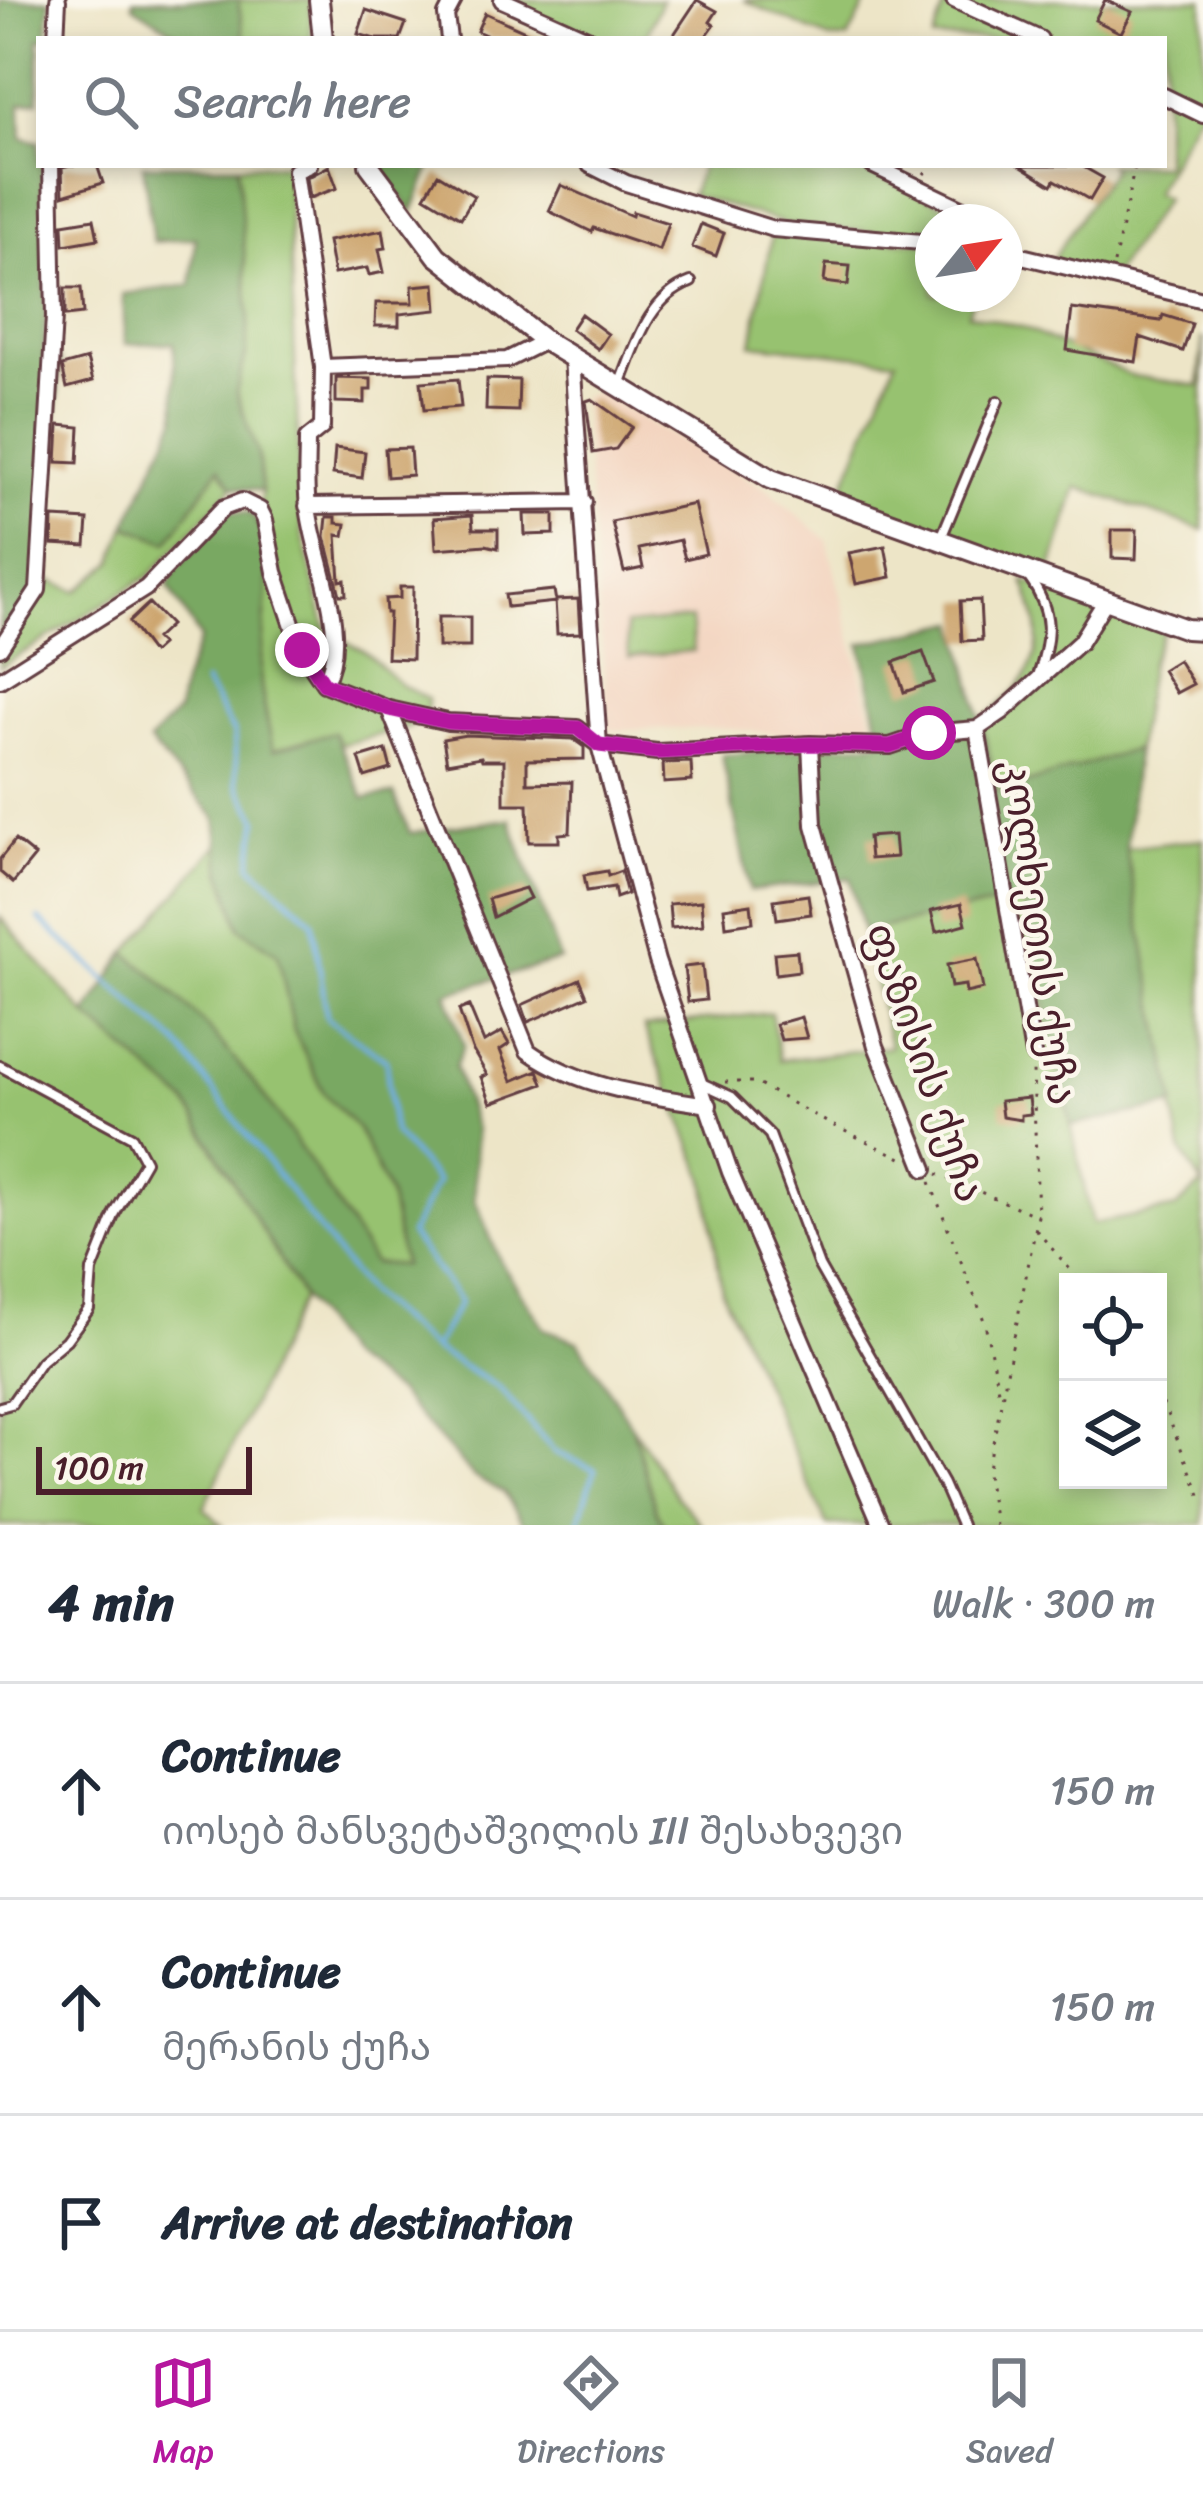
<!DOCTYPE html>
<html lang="en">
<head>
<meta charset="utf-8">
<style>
	:root { --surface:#fff; --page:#f2f2f3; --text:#1f2937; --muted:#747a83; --line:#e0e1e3; --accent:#b5179e }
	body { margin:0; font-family:Sriracha,"Noto Sans Georgian",sans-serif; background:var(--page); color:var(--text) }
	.controls { position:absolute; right:36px; bottom:36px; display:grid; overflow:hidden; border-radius:0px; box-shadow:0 6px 18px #0003 }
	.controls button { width:108px; height:108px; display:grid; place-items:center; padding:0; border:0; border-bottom:3px solid var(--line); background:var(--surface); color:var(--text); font:60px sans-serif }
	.compass { position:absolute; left:915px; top:204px; width:108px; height:108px; border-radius:50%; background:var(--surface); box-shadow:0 6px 18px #0003; rotate:60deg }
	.scale { position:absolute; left:36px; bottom:30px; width:216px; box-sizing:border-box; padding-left:12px; border:6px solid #4a1f2b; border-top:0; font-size:33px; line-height:42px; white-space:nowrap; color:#4a1f2b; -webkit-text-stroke:9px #fbf7ec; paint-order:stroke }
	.stop { position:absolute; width:36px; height:36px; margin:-27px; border:9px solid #b5179e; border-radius:50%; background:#fff }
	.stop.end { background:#b5179e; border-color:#fff; box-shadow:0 3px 12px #0008 }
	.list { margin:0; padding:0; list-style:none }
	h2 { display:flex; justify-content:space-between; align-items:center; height:156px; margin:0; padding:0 48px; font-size:51px }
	h2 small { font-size:39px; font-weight:400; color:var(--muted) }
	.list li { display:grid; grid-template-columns:78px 1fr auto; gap:36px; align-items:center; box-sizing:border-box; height:216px; padding:0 48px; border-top:3px solid var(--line) }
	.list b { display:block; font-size:45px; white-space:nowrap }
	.list p { margin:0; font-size:39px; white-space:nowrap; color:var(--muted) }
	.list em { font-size:39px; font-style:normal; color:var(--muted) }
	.icon { flex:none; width:66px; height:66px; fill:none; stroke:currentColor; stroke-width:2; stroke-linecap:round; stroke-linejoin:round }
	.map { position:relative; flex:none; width:1203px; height:1525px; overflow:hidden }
	.search { position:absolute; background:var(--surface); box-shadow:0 6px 18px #0003; left:36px; right:36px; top:36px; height:132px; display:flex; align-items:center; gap:30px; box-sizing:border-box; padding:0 42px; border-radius:0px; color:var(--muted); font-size:45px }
	.sheet { height:804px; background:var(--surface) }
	nav { display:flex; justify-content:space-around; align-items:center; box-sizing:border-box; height:168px; border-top:3px solid var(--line); background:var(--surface); font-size:33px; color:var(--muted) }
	nav a { display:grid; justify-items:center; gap:6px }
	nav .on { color:var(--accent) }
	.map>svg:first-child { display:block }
	.built { fill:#f3d4bf }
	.green { fill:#97c26f; stroke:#70704d; stroke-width:3; fill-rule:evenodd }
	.forest { fill:#79a862; stroke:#626446; stroke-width:3 }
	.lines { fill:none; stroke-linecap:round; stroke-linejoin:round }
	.stream { stroke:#71afe4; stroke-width:4.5 }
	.building { fill:#cda670 }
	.service-casing { stroke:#623d42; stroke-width:14 }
	.minor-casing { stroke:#623d42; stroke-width:20 }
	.secondary-casing { stroke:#623d42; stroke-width:24 }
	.path { stroke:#623d42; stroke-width:3; stroke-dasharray:3 9; stroke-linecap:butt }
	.service { stroke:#fff; stroke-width:8 }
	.minor { stroke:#fff; stroke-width:14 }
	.secondary { stroke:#fff; stroke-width:18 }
	.route { stroke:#b5179e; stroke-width:15 }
	.labels { text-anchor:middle; stroke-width:9; stroke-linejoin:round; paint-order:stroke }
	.street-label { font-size:42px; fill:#4a1f2b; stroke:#fbf7ec }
</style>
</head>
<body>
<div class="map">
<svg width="1203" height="1525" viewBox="0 0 1203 1525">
	<rect width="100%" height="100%" fill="#fbf7ec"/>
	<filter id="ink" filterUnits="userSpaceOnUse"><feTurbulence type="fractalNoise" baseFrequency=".00833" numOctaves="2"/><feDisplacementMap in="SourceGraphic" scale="24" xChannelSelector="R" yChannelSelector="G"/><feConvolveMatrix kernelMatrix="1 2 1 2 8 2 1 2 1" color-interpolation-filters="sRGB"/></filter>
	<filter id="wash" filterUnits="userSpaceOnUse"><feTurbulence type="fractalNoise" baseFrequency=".004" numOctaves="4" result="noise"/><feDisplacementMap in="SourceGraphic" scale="48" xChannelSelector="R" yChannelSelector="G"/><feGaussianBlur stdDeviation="2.7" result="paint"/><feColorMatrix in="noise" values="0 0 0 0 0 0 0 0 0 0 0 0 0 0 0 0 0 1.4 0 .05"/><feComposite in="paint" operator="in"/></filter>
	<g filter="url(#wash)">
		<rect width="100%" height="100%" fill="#ede5c7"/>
		<path class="built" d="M 595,392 L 768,490 L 827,540 L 875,730 L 806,737 L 724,728 L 609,730 L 582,397 Z"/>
		<path class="green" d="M 238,0 L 310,0 L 312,39 L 244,39 Z
			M 502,0 L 662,0 L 645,39 L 589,39 Z
			M 743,0 L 868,0 L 848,39 L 829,39 Z
			M 947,0 L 1203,0 L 1203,115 L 1197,113 L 1154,193 L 1165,199 L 1111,278 L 1050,263 L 1112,169 L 1109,165 L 1164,165 L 1164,39 L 933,39 Z
			M 238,165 L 287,165 L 302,533 L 327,633 L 363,650 L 401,685 L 428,699 L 426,722 L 340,745 L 334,732 L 273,751 L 260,681 L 268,569 L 258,522 L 262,491 L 258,455 L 236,392 L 246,354 Z
			M 702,165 L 855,165 L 961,213 L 967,222 L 933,222 L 933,237 L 790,225 L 691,195 Z
			M 772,234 L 933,243 L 933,294 L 975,294 L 968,313 L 1021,327 L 1133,376 L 1199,386 L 1203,337 L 1203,530 L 1077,487 L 1049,578 L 940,539 L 842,490 L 896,360 L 752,344 Z
			M 220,467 L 233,487 L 149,576 L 0,667 L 0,633 L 49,580 L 77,591 L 113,562 L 126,526 L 168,542 Z
			M 1024,581 L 1164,629 L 1150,663 L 1136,749 L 998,792 L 981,720 C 1038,678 1051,647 1024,581 Z
			M 691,619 L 694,651 L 629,657 L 626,625 Z
			M 1203,839 L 1203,1525 L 827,1525 L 722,1291 L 705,1179 L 644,1027 L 771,1013 L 780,1060 L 890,1047 L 863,931 L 1023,899 L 1092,1224 L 1176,1208 L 1202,1184 L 1181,1150 L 1126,848 ZM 1068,1282 L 1158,1282 L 1158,1480 L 1068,1480 Z
			M 219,844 L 222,872 L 278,954 L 295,1031 L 324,1093 L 358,1129 L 390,1195 L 404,1266 L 373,1263 C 306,1152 230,1032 126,953 Z
			M 0,917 L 86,1015 L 187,1103 L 302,1297 L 204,1508 L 222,1525 L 0,1525 Z
			M 632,1426 L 678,1498 L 702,1525 L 665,1525 L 656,1511 Z"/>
		<path class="forest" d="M 0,0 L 50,0 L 47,39 L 39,39 L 39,101 L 21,104 L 22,138 L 39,142 L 39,165 L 42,165 C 40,229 50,293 43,357 L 61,360 L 48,509 L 49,580 L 0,633 Z
			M 133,0 L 238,0 L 244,39 L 180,39 L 179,35 L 133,6 Z
			M 143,165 L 238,165 L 249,316 L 246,354 L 236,392 L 258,454 L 262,491 L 233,487 L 219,468 L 168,542 L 126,526 L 176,419 L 174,343 L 125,344 L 123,294 L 191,285 L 196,238 L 153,242 Z
			M 379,165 L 432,165 L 412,213 Z
			M 229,511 L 250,513 C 285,554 256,635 261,684 C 263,706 269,728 273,750 L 334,732 L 364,798 L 394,794 L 410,833 L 510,819 L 560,960 L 447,993 L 464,1046 L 455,1066 L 475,1129 L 475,1200 L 501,1263 L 545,1329 L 578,1341 L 632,1426 L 656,1511 L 665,1525 L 524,1525 L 504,1492 L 474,1477 L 396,1392 L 346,1358 L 302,1297 L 187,1103 L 86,1015 L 126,953 C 230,1031 306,1152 373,1263 L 403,1265 L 389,1195 L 358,1129 L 324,1093 L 294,1031 L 278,954 L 240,928 L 222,872 L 216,818 L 149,742 L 178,711 L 182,684 L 200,638 L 168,586 L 175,571 Z
			M 957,622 L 998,792 L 1136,749 L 1126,849 L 1175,1105 L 1071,1126 L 1023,899 L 863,931 L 850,878 L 750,891 L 722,755 L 882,742 L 861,644 Z"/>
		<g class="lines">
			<path class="stream" d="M 205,683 L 234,733 L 237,784 L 258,819 L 251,865 L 313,921 L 327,1018 L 386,1060 L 393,1131 L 437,1182 L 410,1234 L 460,1302 L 433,1349 L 499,1388 L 554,1452 L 595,1469 L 578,1525
				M 39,919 L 177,1043 L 367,1293 L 433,1349"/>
		</g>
		<g id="blocks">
			<path class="building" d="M 697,0 L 717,11 L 710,22 L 714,25 L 704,39 L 671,39 Z
				M 1105,0 L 1132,12 L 1121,33 L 1095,20 Z
				M 366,10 L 406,23 L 400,39 L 375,39 L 358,34 Z
				M 485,13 L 543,39 L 487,39 L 488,36 L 477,31 Z
				M 70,165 L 97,165 L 103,183 L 63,195 L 62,167 Z
				M 1020,165 L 1080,165 L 1103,178 L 1090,200 L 1055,180 L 1052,185 Z
				M 329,166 L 337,188 L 310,198 L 307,178 Z
				M 438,174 L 474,196 L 461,218 L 425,196 Z
				M 561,185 L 632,216 L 633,212 L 668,223 L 659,250 L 594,228 L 592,232 L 549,211 Z
				M 94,219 L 98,239 L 64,245 L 63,224 Z
				M 701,224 L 724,233 L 716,256 L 692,247 Z
				M 383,230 L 386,248 L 379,249 L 384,272 L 369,275 L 367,268 L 334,274 L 328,241 Z
				M 826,264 L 850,266 L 848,285 L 824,282 Z
				M 435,284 L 437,310 L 399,314 L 399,326 L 375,326 L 376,303 L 413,303 L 412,286 Z
				M 65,288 L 81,288 L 83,314 L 65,316 Z
				M 1072,309 L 1161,321 L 1163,315 L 1192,324 L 1183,351 L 1140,337 L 1136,362 L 1067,350 Z
				M 581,314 L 608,334 L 598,349 L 571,329 Z
				M 87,359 L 93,381 L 67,388 L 62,366 Z
				M 336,378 L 371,379 L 371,390 L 365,390 L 365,403 L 336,402 Z
				M 458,379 L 461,407 L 424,410 L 421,382 Z
				M 487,379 L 519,380 L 518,411 L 486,410 Z
				M 592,399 L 632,427 L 616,449 L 593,453 L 586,401 Z
				M 59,425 L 80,427 L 78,463 L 57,462 Z
				M 335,448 L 365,452 L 362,478 L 333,474 Z
				M 410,448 L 412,475 L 387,477 L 385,449 Z
				M 694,504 L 706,554 L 685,559 L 680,540 L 639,549 L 643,568 L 624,572 L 612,522 Z
				M 524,514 L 554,514 L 554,534 L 525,535 Z
				M 472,515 L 473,529 L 498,529 L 498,548 L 486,545 L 436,549 L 434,518 Z
				M 327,517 L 336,517 L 336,523 L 346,524 L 344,536 L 337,535 L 340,581 L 345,580 L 346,595 L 340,595 L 325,536 Z
				M 53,518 L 88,520 L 86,546 L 52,544 Z
				M 1112,530 L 1137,530 L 1136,559 L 1112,558 Z
				M 885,546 L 891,577 L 856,584 L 849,553 Z
				M 400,587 L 413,587 L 412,659 L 387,658 L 389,613 L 386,613 L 385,599 L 400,598 Z
				M 554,590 L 556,602 L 507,607 L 505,595 Z
				M 578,599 L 580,633 L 557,634 L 555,600 Z
				M 980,600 L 982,640 L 962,641 L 960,601 Z
				M 149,603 L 170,625 L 155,639 L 161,645 L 152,653 L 129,622 Z
				M 438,617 L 470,617 L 470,647 L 438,647 Z
				M 923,652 L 934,682 L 904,692 L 894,662 Z
				M 1178,660 L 1193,684 L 1176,693 L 1162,670 Z
				M 466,735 L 573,739 L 584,747 L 584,759 L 527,760 L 527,783 L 572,782 L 570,833 L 559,834 L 559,842 L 529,842 L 528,804 L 504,804 L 504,760 L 482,760 L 481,757 L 447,763 L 443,739 Z
				M 386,750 L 391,769 L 365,777 L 359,758 Z
				M 691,762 L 692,781 L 664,783 L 663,763 Z
				M 894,835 L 896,857 L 870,859 L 868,837 Z
				M 15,840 L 35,856 L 13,883 L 0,872 L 0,859 Z
				M 607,871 L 608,876 L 621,871 L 627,894 L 616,898 L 614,887 L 587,891 L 584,875 Z
				M 525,888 L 530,898 L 493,917 L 488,899 Z
				M 808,895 L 811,914 L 777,919 L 774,900 Z
				M 701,901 L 703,925 L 671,928 L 669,904 Z
				M 751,904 L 753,922 L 726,926 L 724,908 Z
				M 961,904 L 966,924 L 936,932 L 931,911 Z
				M 797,951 L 799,971 L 776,974 L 774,953 Z
				M 977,959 L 983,989 L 966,993 L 965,985 L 951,987 L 947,965 Z
				M 702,965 L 706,1000 L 688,1002 L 684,967 Z
				M 580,979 L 587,996 L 528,1022 L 522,1005 Z
				M 469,1006 L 484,1042 L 502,1032 L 509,1044 L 500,1050 L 512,1081 L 538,1070 L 543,1084 L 491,1103 L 481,1077 L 487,1075 L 472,1049 L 459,1010 Z
				M 801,1017 L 807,1038 L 781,1040 L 776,1024 Z
				M 1029,1098 L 1031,1114 L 1021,1115 L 1021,1120 L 1002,1117 L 1000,1101 Z"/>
		</g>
	</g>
	<g filter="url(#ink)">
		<use href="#blocks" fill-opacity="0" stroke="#623d42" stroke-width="3"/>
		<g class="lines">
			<g class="service-casing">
				<path id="service" d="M 620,385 C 636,345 648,298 691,282
					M 941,538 L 998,401
					M 1029,578 C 1054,612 1051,638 1038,676
					M 0,1066 L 132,1137 L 145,1161 L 115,1213 L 92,1271 L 89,1309 L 66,1340 L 41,1361 L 11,1404 L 0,1407
					M 699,1082 L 732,1097 L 770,1135 L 819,1266 L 943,1484 L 961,1525"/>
			</g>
			<g class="minor-casing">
				<path id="minor" d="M 502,0 L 589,39
					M 954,0 L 1040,39
					M 56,39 L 58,0
					M 449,39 L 446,15 L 454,0
					M 1164,96 L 1203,115
					M 309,165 L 295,171 L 323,367 L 322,427 L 307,439 C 307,461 305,485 308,506 C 314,561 352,634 324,684
					M 590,165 L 626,183 L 773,229 L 933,243
					M 872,165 L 976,215 L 983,222
					M 1005,252 L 1203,300
					M 572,358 L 599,745 L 657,961 L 730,1172 L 881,1525
					M 323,367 L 507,360 L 545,341
					M 307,506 L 584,502
					M 0,648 L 38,590 L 54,317 L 51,165
					M 0,680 L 146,588 L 223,508 L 242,501 L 260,510 L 265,520 L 275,572 L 301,650 L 324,684 L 389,709 L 448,722 L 577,728 L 599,745 L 657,752 L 810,744 L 890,746 L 929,733 L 977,729 L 1002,712 L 1080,642 L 1106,600
					M 389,709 L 528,1051 C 580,1088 648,1096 709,1105
					M 977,729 L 1033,1054
					M 810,744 L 814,825 L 876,1046 L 925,1169"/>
			</g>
			<g class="secondary-casing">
				<path id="secondary" d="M 319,0 L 323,39
					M 369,165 L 437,256 L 545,341 L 771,479 L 1186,629 L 1203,630"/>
			</g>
			<path class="path" d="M 924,174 L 931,165
				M 1114,264 L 1135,165
				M 725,1082 L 754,1082 L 832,1125 L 906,1160
				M 937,1174 L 1038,1216
				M 930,1182 L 985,1323 L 999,1395
				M 1036,1230 L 1081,1282
				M 1158,1392 L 1203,1502
				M 995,1525 L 987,1473 L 1038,1216 L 1033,1071"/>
			<use href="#service" class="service"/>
			<use href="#minor" class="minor"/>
			<use href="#secondary" class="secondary"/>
		</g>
	</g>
	<g class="lines" filter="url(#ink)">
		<path class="route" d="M 302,650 L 324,684 L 389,709 L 448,722 L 578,728 L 599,745 L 657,752 L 810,744 L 890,746 L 929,733"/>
	</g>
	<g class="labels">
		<g class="street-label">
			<text transform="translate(1040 932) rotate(82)" y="15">კოლხეთის ქუჩა</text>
			<text transform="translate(926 1062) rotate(71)" y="15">ფაზისის ქუჩა</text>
		</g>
	</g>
</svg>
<div class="controls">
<button><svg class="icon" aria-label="locate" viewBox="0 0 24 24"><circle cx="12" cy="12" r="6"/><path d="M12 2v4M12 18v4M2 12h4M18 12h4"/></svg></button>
<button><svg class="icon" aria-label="layers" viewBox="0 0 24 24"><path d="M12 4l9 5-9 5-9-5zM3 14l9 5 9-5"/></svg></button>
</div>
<svg class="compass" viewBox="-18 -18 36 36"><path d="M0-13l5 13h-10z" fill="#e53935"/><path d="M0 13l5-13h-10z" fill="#747a83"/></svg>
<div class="scale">100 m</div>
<div class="stop" style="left:929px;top:733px"></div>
<div class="stop end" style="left:302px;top:650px"></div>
<div class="search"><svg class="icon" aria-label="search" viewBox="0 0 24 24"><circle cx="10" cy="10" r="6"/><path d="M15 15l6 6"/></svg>Search here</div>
</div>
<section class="sheet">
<h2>4 min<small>Walk · 300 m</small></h2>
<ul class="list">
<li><svg class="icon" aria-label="ahead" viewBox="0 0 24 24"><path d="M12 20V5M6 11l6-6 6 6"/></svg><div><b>Continue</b><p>იოსებ მანსვეტაშვილის III შესახვევი</p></div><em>150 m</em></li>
<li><svg class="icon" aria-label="ahead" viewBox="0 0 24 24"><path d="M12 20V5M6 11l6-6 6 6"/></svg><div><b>Continue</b><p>მერანის ქუჩა</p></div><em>150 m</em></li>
<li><svg class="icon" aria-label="arrive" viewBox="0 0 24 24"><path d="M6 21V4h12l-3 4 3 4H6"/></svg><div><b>Arrive at destination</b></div></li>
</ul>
</section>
<nav>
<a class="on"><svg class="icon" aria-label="map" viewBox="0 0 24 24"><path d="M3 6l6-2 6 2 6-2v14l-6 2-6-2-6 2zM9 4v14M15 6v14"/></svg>Map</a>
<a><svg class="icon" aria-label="directions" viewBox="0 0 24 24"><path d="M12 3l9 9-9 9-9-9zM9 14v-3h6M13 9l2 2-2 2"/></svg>Directions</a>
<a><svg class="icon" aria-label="saved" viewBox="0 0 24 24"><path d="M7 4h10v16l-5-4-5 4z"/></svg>Saved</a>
</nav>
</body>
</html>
